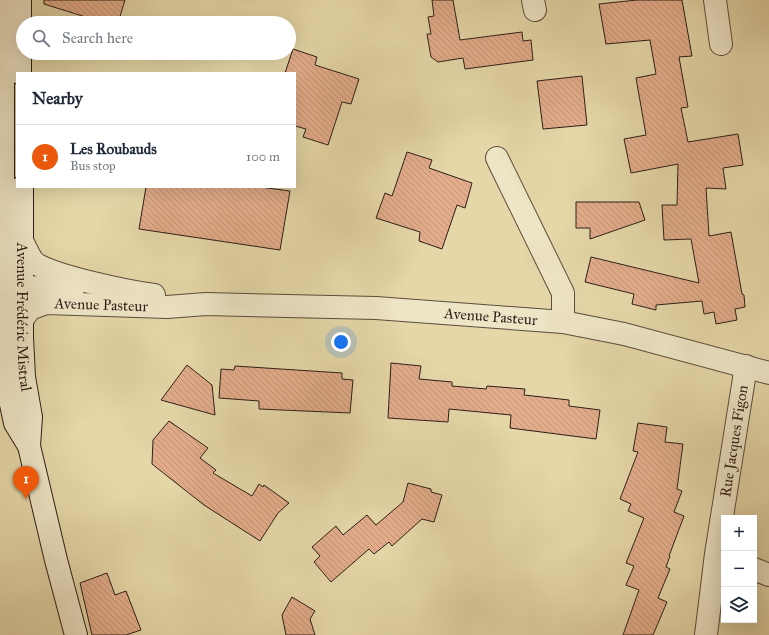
<!DOCTYPE html>
<html lang="en">
<head>
<meta charset="utf-8">
<style>
	:root { --surface:#fff; --page:#f2f2f3; --text:#1f2937; --muted:#747a83; --line:#e0e1e3; --accent:#ea580c }
	body { margin:0; font-family:"IM FELL Great Primer",serif; background:var(--page); color:var(--text) }
	.controls { position:absolute; right:12px; bottom:12px; display:grid; overflow:hidden; border-radius:0px; box-shadow:0 4px 16px #0002 }
	.controls button { width:36px; height:36px; display:grid; place-items:center; padding:0; border:0; border-bottom:1px solid var(--line); background:var(--surface); color:var(--text); font:20px sans-serif }
	.you { position:absolute; left:341px; top:342px; width:14px; height:14px; margin:-10px; border:3px solid #fff; border-radius:50%; background:#1a73e8; box-shadow:0 0 0 6px #1a73e833 }
	.badge { display:grid; place-items:center; width:26px; height:26px; border-radius:50%; background:var(--accent); color:#fff; font-size:13px; font-weight:700 }
	.pin { position:absolute; translate:-50% -33px; filter:drop-shadow(0 1px 2px #0008) }
	.pin::after { content:''; position:absolute; top:21px; width:14px; height:12px; background:inherit; clip-path:polygon(0 0,100% 0,50% 100%) }
	.list { margin:0; padding:0; list-style:none }
	h2 { display:flex; justify-content:space-between; align-items:center; height:52px; margin:0; padding:0 16px; font-size:17px }
	h2 small { font-size:13px; font-weight:400; color:var(--muted) }
	.list li { display:grid; grid-template-columns:26px 1fr auto; gap:12px; align-items:center; box-sizing:border-box; height:64px; padding:0 16px; border-top:1px solid var(--line) }
	.list b { display:block; font-size:15px; white-space:nowrap }
	.list p { margin:0; font-size:13px; white-space:nowrap; color:var(--muted) }
	.list em { font-size:13px; font-style:normal; color:var(--muted) }
	.icon { flex:none; width:22px; height:22px; fill:none; stroke:currentColor; stroke-width:2; stroke-linecap:round; stroke-linejoin:round }
	.map { position:relative; flex:none; width:769px; height:635px; overflow:hidden }
	.search { position:absolute; background:var(--surface); box-shadow:0 4px 16px #0002; left:16px; top:16px; width:280px; height:44px; display:flex; align-items:center; gap:10px; box-sizing:border-box; padding:0 14px; border-radius:22px; color:var(--muted); font-size:15px }
	.panel { position:absolute; background:var(--surface); box-shadow:0 4px 16px #0002; left:16px; top:72px; width:280px; height:116px; border-radius:0px }
	.map>svg:first-child { display:block }
	.building { fill:url(#building-back-hatch); stroke:#2d1e17 }
	.lines { fill:none; stroke-linecap:round; stroke-linejoin:round }
	.minor-casing { stroke:#5b4c3b; stroke-width:24 }
	.secondary-casing { stroke:#2d1e17; stroke-width:24 }
	.minor { stroke:#eee5c6; stroke-width:22 }
	.secondary { stroke:#eee5c6; stroke-width:22 }
	.labels { text-anchor:middle; stroke-width:3; stroke-linejoin:round; paint-order:stroke }
	.street-label { font-size:15px; fill:#2d1e17; stroke:#eee5c6 }
</style>
</head>
<body>
<div class="map">
<svg width="769" height="635" viewBox="0 0 769 635">
	<defs>
		<pattern id="building-back-hatch" width="6" height="6" patternUnits="userSpaceOnUse"><rect width="6" height="6" fill="#e3ad8b"/><path d="M-1 5l2 2M0 0l6 6M5-1l2 2" fill="none" stroke="#c39477"/></pattern>
	</defs>
	<rect width="100%" height="100%" fill="#e5d7a8"/>
	<filter id="stains"><feTurbulence type="fractalNoise" baseFrequency=".005" numOctaves="4"/><feColorMatrix values="0 0 0 0 .2 0 0 0 0 .09 0 0 0 0 .02 0 0 0 .5 -.17"/></filter>
	<radialGradient id="worn" r=".72"><stop offset=".6" stop-color="#630" stop-opacity="0"/><stop offset="1" stop-color="#630" stop-opacity=".3"/></radialGradient>
	<path class="building" d="M 44,0 L 125,0 L 118,23 L 90,23 L 92,19 L 44,4 Z
		M 432,0 L 453,0 L 460,40 L 522,32 L 523,41 L 531,40 L 533,60 L 465,69 L 463,58 L 438,62 L 431,57 L 427,34 L 431,34 L 428,17 L 434,16 Z
		M 637,0 L 682,0 L 692,56 L 679,57 L 688,107 L 681,108 L 688,142 L 738,134 L 743,165 L 723,168 L 726,189 L 706,188 L 709,236 L 731,232 L 742,294 L 744,295 L 745,307 L 735,309 L 737,320 L 716,324 L 714,312 L 704,314 L 702,301 L 656,305 L 656,310 L 632,304 L 634,294 L 585,282 L 591,257 L 699,283 L 691,239 L 664,240 L 662,205 L 677,205 L 678,164 L 631,173 L 624,139 L 646,135 L 636,78 L 656,74 L 650,40 L 606,44 L 599,4 Z
		M 293,49 L 317,57 L 315,65 L 359,79 L 351,104 L 342,102 L 328,145 L 303,137 L 306,129 L 295,126 L 295,73 L 285,73 Z
		M 582,76 L 587,125 L 543,129 L 537,81 Z
		M 407,152 L 432,160 L 429,168 L 472,183 L 465,208 L 457,205 L 442,249 L 419,241 L 420,232 L 376,218 L 385,193 L 392,196 Z
		M 146,187 L 260,187 L 290,191 L 280,250 L 139,229 Z
		M 576,202 L 639,202 L 645,220 L 590,239 L 590,228 L 576,228 Z
		M 391,363 L 421,366 L 419,379 L 452,382 L 452,386 L 486,389 L 487,386 L 525,389 L 524,395 L 569,400 L 569,406 L 600,410 L 596,439 L 510,428 L 511,415 L 449,409 L 448,422 L 388,418 Z
		M 187,365 L 212,385 L 215,415 L 161,400 Z
		M 235,366 L 342,373 L 342,379 L 353,380 L 350,413 L 259,409 L 259,401 L 219,398 L 221,369 L 234,370 Z
		M 169,421 L 208,448 L 200,458 L 216,470 L 213,473 L 252,496 L 259,484 L 263,487 L 264,485 L 289,503 L 278,513 L 260,541 L 204,505 L 152,464 L 153,440 Z
		M 638,423 L 667,427 L 665,442 L 683,444 L 677,489 L 682,491 L 674,512 L 684,516 L 669,556 L 670,556 L 666,567 L 670,569 L 658,598 L 667,602 L 653,635 L 623,635 L 639,590 L 626,585 L 634,566 L 626,563 L 644,518 L 628,511 L 631,504 L 620,499 L 638,452 L 633,451 Z
		M 408,483 L 431,489 L 431,492 L 442,495 L 434,522 L 422,519 L 392,546 L 389,542 L 374,554 L 369,549 L 331,582 L 314,562 L 320,556 L 312,547 L 336,526 L 343,535 L 367,515 L 376,525 L 403,502 Z
		M 107,573 L 115,595 L 126,591 L 141,630 L 126,635 L 92,635 L 80,583 Z
		M 292,597 L 315,611 L 310,619 L 315,635 L 286,635 L 282,615 Z"/>
	<g class="lines">
		<g class="minor-casing">
			<g id="minor">
				<path d="M 533,0 L 535,10"/>
				<path d="M 715,0 L 721,44"/>
				<path d="M 497,158 L 563,293 L 563,322"/>
				<path d="M 23,243 C 26,248 29,256 33,261 C 45,275 132,292 154,295"/>
				<path d="M 3,286 L 73,289"/>
				<path id="s1" d="M 7,320 L 22,320 L 30,309 L 46,303 L 167,307 L 206,304 L 376,308 L 563,322 L 624,334 L 769,373"/>
				<path d="M 754,569 L 769,575"/>
				<path id="s2" d="M 706,635 L 716,554 L 746,366"/>
			</g>
		</g>
		<g class="secondary-casing">
			<g id="secondary">
				<path d="M 3,0 L 3,351 L 6,381 L 15,423 L 29,446"/>
				<path d="M 20,0 L 20,73"/>
				<path id="s3" d="M 22,187 L 22,337 L 24,377 L 31,417 L 29,446 L 56,560 L 76,635"/>
			</g>
		</g>
		<use href="#minor" class="minor"/>
		<use href="#secondary" class="secondary"/>
	</g>
	<g class="labels">
		<g class="street-label">
			<text dy="5" stroke="none"><textPath href="#s1" startOffset="101">Avenue Pasteur</textPath></text>
			<text dy="5" stroke="none"><textPath href="#s3" startOffset="130">Avenue Frédéric Mistral</textPath></text>
			<text dy="5" stroke="none"><textPath href="#s1" startOffset="491">Avenue Pasteur</textPath></text>
			<text dy="5" stroke="none"><textPath href="#s2" startOffset="196">Rue Jacques Figon</textPath></text>
		</g>
	</g>
	<rect width="100%" height="100%" filter="url(#stains)"/>
	<rect width="100%" height="100%" fill="url(#worn)"/>
</svg>
<div class="controls">
<button>+</button>
<button>−</button>
<button><svg class="icon" aria-label="layers" viewBox="0 0 24 24"><path d="M12 4l9 5-9 5-9-5zM3 14l9 5 9-5"/></svg></button>
</div>
<div class="you"></div>
<div class="pin badge" style="left:26px;top:499px">1</div>
<div class="search"><svg class="icon" aria-label="search" viewBox="0 0 24 24"><circle cx="10" cy="10" r="6"/><path d="M15 15l6 6"/></svg>Search here</div>
<section class="panel">
<h2>Nearby<small></small></h2>
<ul class="list">
<li><span class="badge">1</span><div><b>Les Roubauds</b><p>Bus stop</p></div><em>100 m</em></li>
</ul>
</section>
</div>
</body>
</html>
